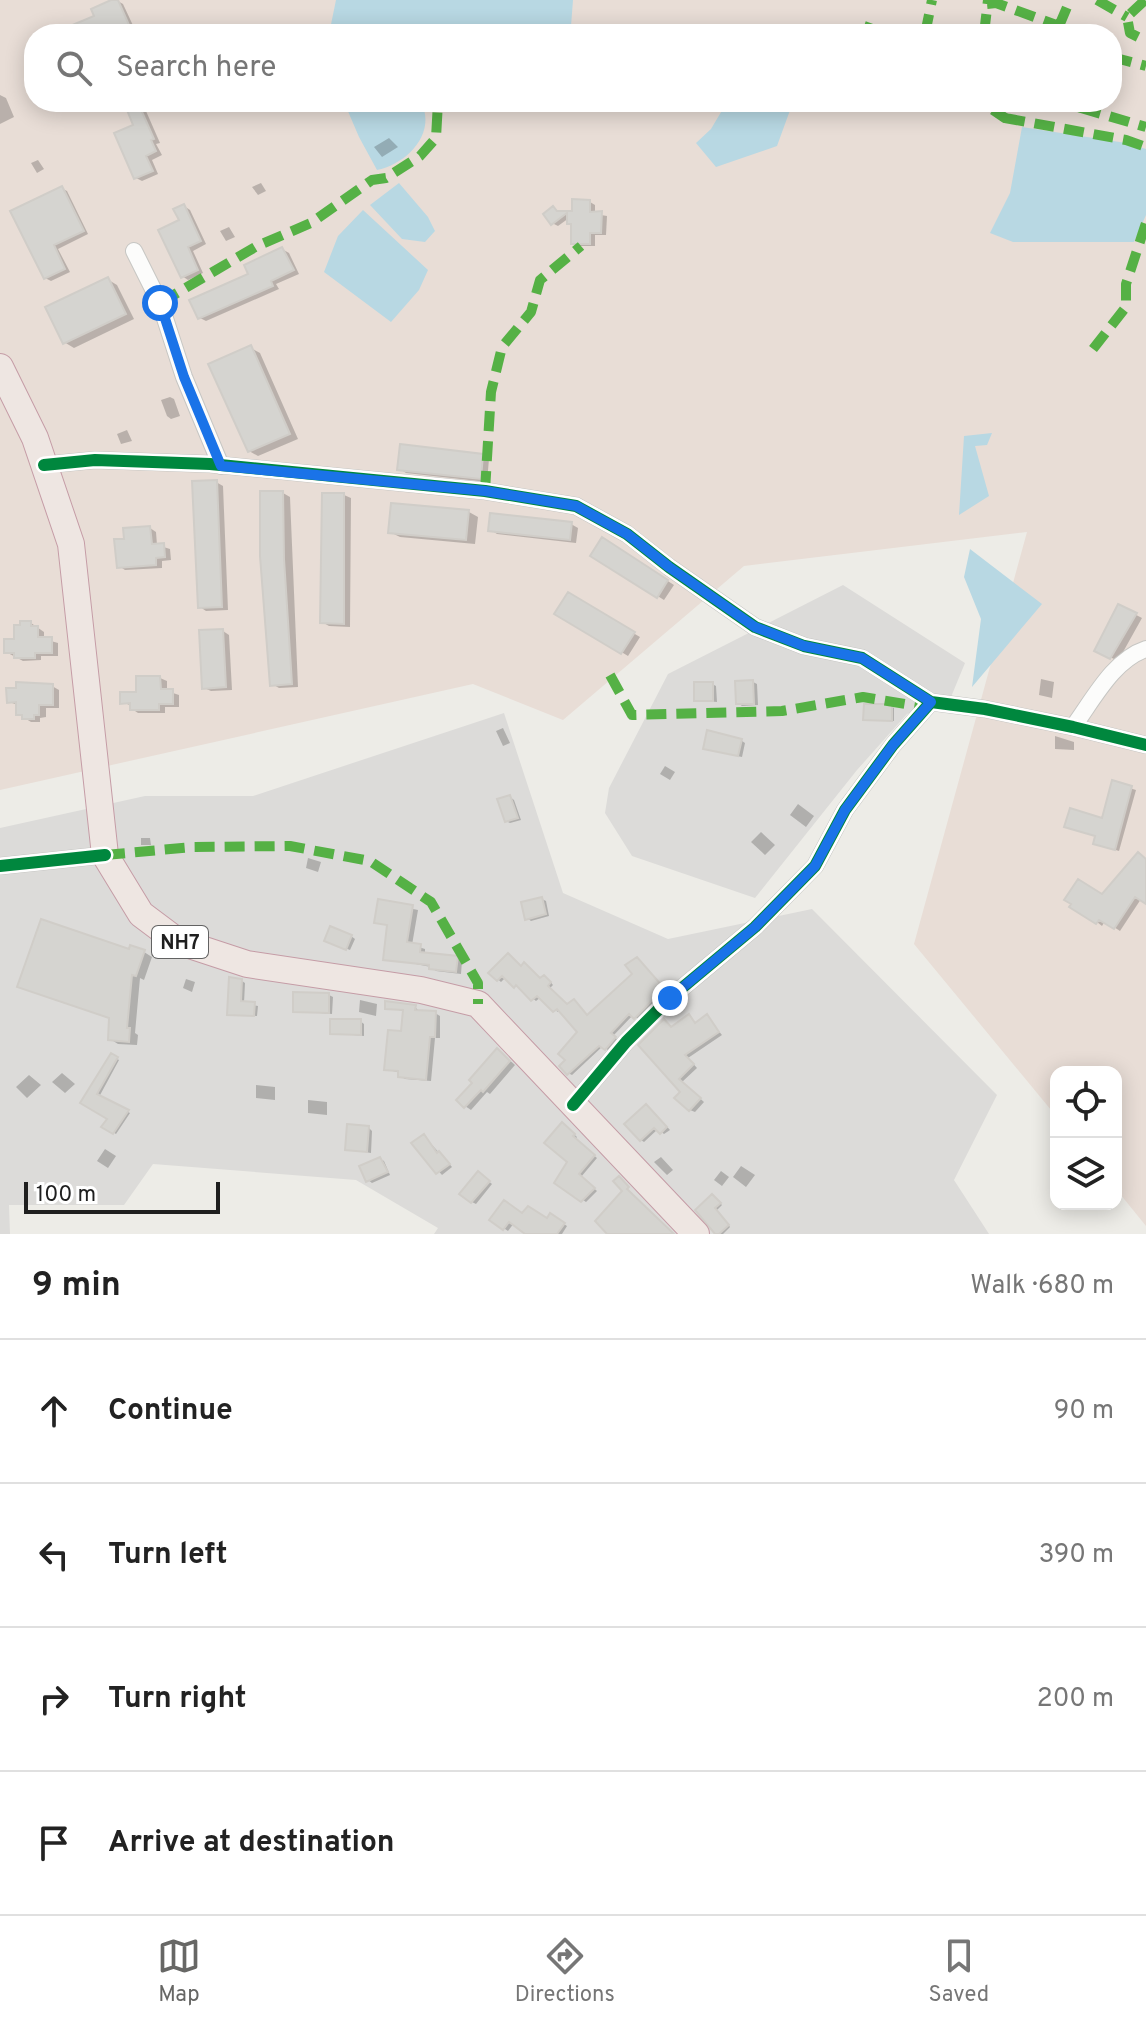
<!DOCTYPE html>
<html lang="en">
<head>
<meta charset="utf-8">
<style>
	:root { --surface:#fff; --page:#f2f2f2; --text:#222; --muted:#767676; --line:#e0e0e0; --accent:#676765 }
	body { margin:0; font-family:Overpass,sans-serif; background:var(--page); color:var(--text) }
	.controls { position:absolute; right:24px; bottom:24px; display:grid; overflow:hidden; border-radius:16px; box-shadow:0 4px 20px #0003 }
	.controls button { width:72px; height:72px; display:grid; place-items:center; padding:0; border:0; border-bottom:2px solid var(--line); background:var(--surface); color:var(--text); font:40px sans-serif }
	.scale { position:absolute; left:24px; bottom:20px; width:196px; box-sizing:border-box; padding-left:8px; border:4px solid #1f1f1f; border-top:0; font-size:22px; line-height:28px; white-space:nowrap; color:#1f1f1f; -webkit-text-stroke:6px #fff; paint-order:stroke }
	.stop { position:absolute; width:24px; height:24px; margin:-18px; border:6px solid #1a73e8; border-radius:50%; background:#fff }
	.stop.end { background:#1a73e8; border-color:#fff; box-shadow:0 2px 8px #0008 }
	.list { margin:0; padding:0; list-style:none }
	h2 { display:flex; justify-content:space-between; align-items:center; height:104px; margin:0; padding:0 32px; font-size:34px }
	h2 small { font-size:26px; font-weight:400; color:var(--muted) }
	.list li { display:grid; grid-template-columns:52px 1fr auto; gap:24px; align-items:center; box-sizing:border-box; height:144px; padding:0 32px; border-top:2px solid var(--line) }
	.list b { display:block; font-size:30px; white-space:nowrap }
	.list em { font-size:26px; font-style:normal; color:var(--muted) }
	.icon { flex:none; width:44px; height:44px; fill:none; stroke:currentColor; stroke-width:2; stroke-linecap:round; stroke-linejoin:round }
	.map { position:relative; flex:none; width:1146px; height:1234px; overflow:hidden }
	.search { position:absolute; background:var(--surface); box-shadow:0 4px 20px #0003; left:24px; right:24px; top:24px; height:88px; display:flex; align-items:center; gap:20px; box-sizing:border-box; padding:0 28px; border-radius:32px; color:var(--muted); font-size:30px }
	.sheet { height:680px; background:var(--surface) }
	nav { display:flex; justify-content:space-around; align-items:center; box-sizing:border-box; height:112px; border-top:2px solid var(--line); background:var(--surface); font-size:22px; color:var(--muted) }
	nav a { display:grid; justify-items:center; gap:4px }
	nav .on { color:var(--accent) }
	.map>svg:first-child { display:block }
	.residential { fill:#dcdbd9 }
	.military { fill:#e8ddd6; fill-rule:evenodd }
	.water { fill:#b8d8e3 }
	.shadow { fill:#0003 }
	.building { fill:#d5d4d0; stroke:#d0cdc8; stroke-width:2 }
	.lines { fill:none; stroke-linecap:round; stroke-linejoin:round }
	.minor-casing { stroke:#c6c6c3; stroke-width:18 }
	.trunk-casing { stroke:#c59ca6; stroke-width:28 }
	.minor { stroke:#fcfcfb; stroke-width:16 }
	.trunk { stroke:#eee6e2; stroke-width:26 }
	.quiet { stroke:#55b145; stroke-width:10; stroke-dasharray:20 10; stroke-linecap:butt }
	.cycleway-casing { stroke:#fff; stroke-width:17 }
	.cycleway { stroke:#00873e; stroke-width:12 }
	.route { stroke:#1a73e8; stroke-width:10 }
	.labels { text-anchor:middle; stroke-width:8; stroke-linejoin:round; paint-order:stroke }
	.shield { fill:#fff; stroke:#626262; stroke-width:2 }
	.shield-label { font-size:20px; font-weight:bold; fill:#1f1f1f }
</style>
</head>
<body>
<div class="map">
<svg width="1146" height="1234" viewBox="0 0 1146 1234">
	<rect width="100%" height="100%" fill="#edece7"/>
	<path class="residential" d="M 843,585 L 965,663 L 951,697 L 907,714 L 857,770 L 755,898 L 632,856 L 605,813 L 609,788 L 668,674 Z
		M 504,713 L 563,893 L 668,939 L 812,909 L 997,1095 L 954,1180 L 989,1234 L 434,1234 L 438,1228 L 356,1180 L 153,1164 L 124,1205 L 9,1205 L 10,1234 L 0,1234 L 0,828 L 145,796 L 253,796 Z"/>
	<path class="military" d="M 0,0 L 1146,0 L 1146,1226 L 1116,1189 L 1116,1072 L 1056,1072 L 1056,1116 L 914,944 L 1027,532 L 744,566 L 563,720 L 473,684 L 0,790 ZM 34,34 L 1112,34 L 1112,102 L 34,102 Z"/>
	<path class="water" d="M 336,0 L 573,0 L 571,26 L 526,34 L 329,34 Z
		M 344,102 L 421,102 C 437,133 407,164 377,170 L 359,137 Z
		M 727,102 L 793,102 L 777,146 L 716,167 L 696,143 L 711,129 Z
		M 1022,127 L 1126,143 L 1146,149 L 1146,215 L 1134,242 L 1013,242 L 990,233 L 1010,193 Z
		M 399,183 L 428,217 L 435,231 L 425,242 L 402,239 L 370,205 Z
		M 363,210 L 428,270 L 419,290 L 391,322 L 324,272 L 338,236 Z
		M 992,433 L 987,445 L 975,446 L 989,496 L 959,515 L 964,436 Z
		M 970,549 L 1042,604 L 972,687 L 981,619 L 964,577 Z"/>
	<path class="shadow" d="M 116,0 L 123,4 L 137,34 L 56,34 L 97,17 Z
		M 0,95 L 6,98 L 14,117 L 0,124 Z
		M 139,107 L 146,111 L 160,143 L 156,144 L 162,155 L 152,160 L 158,174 L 142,181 L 136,178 Z
		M 389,138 L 398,147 L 382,157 L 374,147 Z
		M 38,160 L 44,169 L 37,173 L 31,163 Z
		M 261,183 L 266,191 L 258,195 L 252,187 Z
		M 61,188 L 67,191 L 88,234 L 58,249 L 70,272 L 51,281 L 45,278 Z
		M 590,202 L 595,205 L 595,214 L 607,216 L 606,235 L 595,235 L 595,246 L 579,246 L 573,243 L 573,226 L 569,223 L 569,218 L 558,226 L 552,223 L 553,209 L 560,213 L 574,213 Z
		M 184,206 L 190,210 L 206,244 L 193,251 L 203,273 L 188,280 L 182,276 L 181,221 Z
		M 229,227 L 235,237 L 226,241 L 220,231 Z
		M 282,249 L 289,253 L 299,274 L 276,284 L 279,289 L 206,321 L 200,318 Z
		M 107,279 L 117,285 L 134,319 L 74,348 L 64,342 Z
		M 251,348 L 260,353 L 298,439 L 258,456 L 249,451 Z
		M 170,397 L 174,399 L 180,416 L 171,419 L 167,416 L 161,400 Z
		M 127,430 L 132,441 L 121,444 L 117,434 Z
		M 483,456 L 489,459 L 487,482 L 406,473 L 400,469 Z
		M 216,482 L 223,486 L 228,610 L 206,611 L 200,607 Z
		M 283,493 L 290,497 L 298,687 L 279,688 L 272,684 Z
		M 344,495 L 351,498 L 350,627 L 329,626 L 322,622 Z
		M 469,512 L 478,517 L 475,544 L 400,537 L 390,532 Z
		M 571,524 L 578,528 L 576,543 L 497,534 L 491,530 Z
		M 150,528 L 156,532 L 157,545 L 170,549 L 171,560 L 162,561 L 162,568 L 125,570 L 119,566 L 126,540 Z
		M 602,539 L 674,585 L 664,600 L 592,555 Z
		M 568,595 L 640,637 L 628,656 L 557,613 Z
		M 1119,606 L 1142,618 L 1118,661 L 1096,650 Z
		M 31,623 L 44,632 L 44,639 L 58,643 L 58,656 L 41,656 L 41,660 L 23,661 L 6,652 L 16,641 L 22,627 Z
		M 223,631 L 229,635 L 232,690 L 211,691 L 204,688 Z
		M 160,678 L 167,681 L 167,691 L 179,695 L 179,707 L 165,707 L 165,713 L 138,713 L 132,709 L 132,706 L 122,702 Z
		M 1041,679 L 1054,682 L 1052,698 L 1039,695 Z
		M 753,682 L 757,684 L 758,705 L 742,706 L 738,703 Z
		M 712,684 L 716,686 L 717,702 L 696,700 Z
		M 52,686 L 59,690 L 59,708 L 46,708 L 46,717 L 40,718 L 40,722 L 31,722 L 18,714 L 18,705 L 9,702 Z
		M 891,706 L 894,708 L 894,721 L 865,719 Z
		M 503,728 L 510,743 L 503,746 L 496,731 Z
		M 1055,736 L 1074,742 L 1074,750 L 1055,749 Z
		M 742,741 L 745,743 L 742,757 L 709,750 Z
		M 665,766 L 675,772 L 670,780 L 660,774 Z
		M 1113,783 L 1136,790 L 1119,851 L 1099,845 Z
		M 510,797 L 514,800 L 521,820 L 510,823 L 506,821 Z
		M 798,804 L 814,816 L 806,827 L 790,815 Z
		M 761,832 L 775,845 L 765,855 L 751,842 Z
		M 141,838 L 150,838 L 151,845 L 141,845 Z
		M 308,858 L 321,862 L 318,872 L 306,868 Z
		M 1146,860 L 1146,902 L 1141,899 L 1120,931 L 1105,921 L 1102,926 L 1097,922 L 1102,896 Z
		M 542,899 L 546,901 L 549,916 L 531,921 L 527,918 Z
		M 379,902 L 418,910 L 412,945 L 425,949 L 425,955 L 457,958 L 462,961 L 461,974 L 436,971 L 431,967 L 385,958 L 389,926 L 376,922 Z
		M 351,936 L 355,939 L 350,950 L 330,942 Z
		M 130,952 L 144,952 L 152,957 L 144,980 L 140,978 L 135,1033 L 138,1035 L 137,1045 L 118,1044 L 110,1039 L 111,1019 L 20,986 Z
		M 640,961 L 666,991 L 638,1019 L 633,1015 L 613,1036 L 618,1040 L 609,1051 L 603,1046 L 572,1075 L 568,1073 L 568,1060 L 580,1032 L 560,1010 L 558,1012 L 555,1010 L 541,997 L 536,1001 L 506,977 L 501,982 L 491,973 L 522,967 L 541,980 L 548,979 L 553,985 L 550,988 L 568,1006 L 577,1003 L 589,1017 L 634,974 Z
		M 186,979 L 195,982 L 192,992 L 183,988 Z
		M 242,981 L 245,983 L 244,1003 L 258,1006 L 257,1016 L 229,1014 Z
		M 329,995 L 333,997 L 332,1014 L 295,1011 Z
		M 360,1000 L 377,1004 L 376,1016 L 359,1012 Z
		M 415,1007 L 420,1012 L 435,1013 L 440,1016 L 440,1038 L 435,1038 L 431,1081 L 405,1079 L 400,1076 L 400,1073 L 386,1069 L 403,1033 L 404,1011 L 387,1008 Z
		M 689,1017 L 697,1024 L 707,1017 L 722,1035 L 688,1058 L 697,1068 L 682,1082 L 704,1102 L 695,1112 L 690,1110 L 683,1092 L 641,1045 L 665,1022 L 673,1028 Z
		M 360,1021 L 364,1024 L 364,1036 L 332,1033 Z
		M 498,1050 L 515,1065 L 490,1094 L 487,1092 L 471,1110 L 465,1106 L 475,1082 Z
		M 112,1056 L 119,1060 L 99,1097 L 130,1113 L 116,1134 L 104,1126 L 109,1118 L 83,1102 Z
		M 62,1073 L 75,1084 L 65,1093 L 52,1082 Z
		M 29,1075 L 41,1085 L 27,1098 L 16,1087 Z
		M 256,1085 L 275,1087 L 275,1100 L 256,1098 Z
		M 308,1100 L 327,1102 L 327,1115 L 308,1113 Z
		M 650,1108 L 670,1130 L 664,1134 L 658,1129 L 644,1142 L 641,1140 Z
		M 566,1127 L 577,1137 L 575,1140 L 597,1158 L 581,1177 L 597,1191 L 586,1202 L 557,1182 L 570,1162 Z
		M 369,1128 L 372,1131 L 371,1153 L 347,1149 Z
		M 424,1136 L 452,1167 L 442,1175 L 414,1143 Z
		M 105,1149 L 116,1156 L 108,1168 L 97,1161 Z
		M 661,1157 L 673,1170 L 667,1175 L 654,1162 Z
		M 380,1159 L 384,1161 L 390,1175 L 372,1183 L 368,1180 Z
		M 741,1166 L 755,1175 L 746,1187 L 733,1177 Z
		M 721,1171 L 729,1177 L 722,1186 L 714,1180 Z
		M 482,1176 L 492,1184 L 476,1204 L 472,1202 Z
		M 715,1198 L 722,1205 L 717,1210 L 730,1227 L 723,1234 L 718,1234 L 698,1210 Z
		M 523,1215 L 548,1221 L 551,1216 L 567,1226 L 562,1234 L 530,1234 L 514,1223 L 508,1231 L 492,1220 Z"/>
	<path class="building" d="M 111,0 L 118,0 L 133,34 L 51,34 L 94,16 L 91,9 Z
		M 139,105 L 154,139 L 151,140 L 156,151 L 146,156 L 153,171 L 134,179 L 114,133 L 133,125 L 127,110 Z
		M 62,186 L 84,231 L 54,245 L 65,269 L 44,279 L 10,211 Z
		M 572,199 L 590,200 L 590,212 L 602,211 L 601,233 L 590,233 L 590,244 L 571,244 L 571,224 L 567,224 L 567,213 L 551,225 L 543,214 L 553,206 L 557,211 L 572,211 Z
		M 184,204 L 201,241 L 188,247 L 198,270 L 181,278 L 158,230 L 179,220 L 173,209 Z
		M 282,247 L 294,270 L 271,281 L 273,286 L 198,319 L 189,300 L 248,274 L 244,265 Z
		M 108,277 L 126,314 L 63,344 L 45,307 Z
		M 251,345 L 290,434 L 248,452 L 208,364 Z
		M 400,444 L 483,454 L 481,479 L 397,470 Z
		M 217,480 L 222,607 L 198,608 L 192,481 Z
		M 260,491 L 283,491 L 284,559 L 292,684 L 270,686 L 260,556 Z
		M 322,493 L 344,493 L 344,624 L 320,623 Z
		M 391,503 L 469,510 L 466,540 L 388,533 Z
		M 490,513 L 572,522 L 570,540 L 488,531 Z
		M 150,526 L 152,544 L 164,543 L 165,557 L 156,558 L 156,565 L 117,568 L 114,539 L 124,539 L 123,528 Z
		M 602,537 L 668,580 L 657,598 L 590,556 Z
		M 568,592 L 635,632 L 621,654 L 554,614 Z
		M 1118,604 L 1137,613 L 1110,659 L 1094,651 Z
		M 20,621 L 31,621 L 31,626 L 38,626 L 38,637 L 52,637 L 52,653 L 35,653 L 35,658 L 14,658 L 14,653 L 4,653 L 4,639 L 14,639 L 14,625 L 20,625 Z
		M 223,629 L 226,687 L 202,689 L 199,630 Z
		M 136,676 L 160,676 L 161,689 L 173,689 L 173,704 L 159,704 L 159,710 L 130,710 L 130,703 L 120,704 L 120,692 L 136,692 Z
		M 753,680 L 754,704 L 736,704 L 735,681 Z
		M 16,682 L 53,684 L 53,705 L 39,705 L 39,715 L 34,715 L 34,719 L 22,719 L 22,715 L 16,715 L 16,702 L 7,703 L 6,688 L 16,688 Z
		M 694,682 L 713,682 L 713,701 L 694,701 Z
		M 864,704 L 892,704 L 892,721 L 863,720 Z
		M 707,730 L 742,739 L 738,756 L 703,749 Z
		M 1112,780 L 1132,786 L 1115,850 L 1093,844 L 1095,836 L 1064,827 L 1070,808 L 1102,818 Z
		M 510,795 L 518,818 L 505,822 L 497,799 Z
		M 1138,852 L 1146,859 L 1146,904 L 1135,897 L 1114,929 L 1099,920 L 1096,924 L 1069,907 L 1071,904 L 1064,900 L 1078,879 L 1102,894 Z
		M 542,897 L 546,914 L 525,920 L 521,902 Z
		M 378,899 L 413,905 L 407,942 L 421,944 L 420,952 L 458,956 L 456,972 L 429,969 L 429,965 L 383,960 L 387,925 L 374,923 Z
		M 41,919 L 129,949 L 130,945 L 145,950 L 136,976 L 132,975 L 127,1028 L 130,1028 L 129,1042 L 108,1040 L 109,1018 L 17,987 Z
		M 330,926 L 352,935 L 346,950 L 324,941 Z
		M 508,953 L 521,966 L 524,962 L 540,978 L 544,975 L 551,982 L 548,986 L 567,1004 L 574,999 L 587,1015 L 632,974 L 625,965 L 637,957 L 664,988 L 634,1019 L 629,1014 L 611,1033 L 616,1037 L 605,1050 L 599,1046 L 567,1075 L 559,1066 L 565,1060 L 558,1054 L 577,1032 L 557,1009 L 553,1012 L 537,996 L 531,1001 L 516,985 L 514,988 L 502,976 L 497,981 L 488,973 Z
		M 229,977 L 242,979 L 241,1001 L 255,1002 L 254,1016 L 227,1015 Z
		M 293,992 L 329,993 L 329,1013 L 293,1012 Z
		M 385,1001 L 416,1005 L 415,1010 L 436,1011 L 435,1037 L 430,1037 L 426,1080 L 398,1077 L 398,1071 L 384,1070 L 388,1030 L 401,1031 L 403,1010 L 385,1009 Z
		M 689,1014 L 695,1023 L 707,1014 L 719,1032 L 685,1055 L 694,1064 L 679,1079 L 701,1098 L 689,1111 L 674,1098 L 680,1092 L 638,1045 L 664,1019 L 671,1027 Z
		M 330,1019 L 361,1019 L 361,1035 L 330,1034 Z
		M 497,1048 L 510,1061 L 483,1092 L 481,1090 L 464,1108 L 456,1100 L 472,1083 L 469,1080 Z
		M 111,1053 L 118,1057 L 97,1094 L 129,1110 L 113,1134 L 101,1127 L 107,1119 L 80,1103 Z
		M 646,1104 L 667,1127 L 660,1134 L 654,1128 L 640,1141 L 624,1124 Z
		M 562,1122 L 575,1134 L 573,1136 L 595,1155 L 579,1174 L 595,1188 L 581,1202 L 554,1183 L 567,1162 L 544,1143 Z
		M 347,1124 L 369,1126 L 367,1152 L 345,1150 Z
		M 424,1134 L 437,1153 L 439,1151 L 450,1164 L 436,1174 L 411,1143 Z
		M 380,1157 L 388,1172 L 366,1182 L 359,1166 Z
		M 478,1171 L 490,1181 L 471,1203 L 459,1194 Z
		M 619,1176 L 629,1187 L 627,1189 L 674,1234 L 607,1234 L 595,1221 L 622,1191 L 613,1181 Z
		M 712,1194 L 721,1203 L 715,1208 L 729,1225 L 719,1234 L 715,1234 L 695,1210 Z
		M 504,1200 L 522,1213 L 528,1206 L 547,1218 L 550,1213 L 565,1223 L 557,1234 L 525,1234 L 509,1222 L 503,1230 L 489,1220 Z"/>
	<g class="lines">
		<g class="minor-casing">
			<path id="minor" d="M 134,251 L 160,303 L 184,377 L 221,466
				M 44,465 L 95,460 L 210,464 L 485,491 L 576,506 L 627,534 L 669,567 L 755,627 L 804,646 L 862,658 L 931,702 L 985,709 L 1073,727 L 1146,745
				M 1073,727 C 1093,700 1113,660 1146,649
				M 0,866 L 105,855
				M 573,1105 L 626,1042 L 670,998 L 755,927 L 815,866 L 845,810 L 893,745 L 931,702"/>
		</g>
		<g class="trunk-casing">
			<path id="trunk" d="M 0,367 L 35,438 L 71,544 L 105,855 L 141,914 L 177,941 L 247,964 L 421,990 L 478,1004 L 696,1234"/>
		</g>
		<use href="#minor" class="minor"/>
		<use href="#trunk" class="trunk"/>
		<path class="quiet" d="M 1097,0 L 1127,17
			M 1145,0 L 1127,17 L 1130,33 L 1146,41
			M 987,4 L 996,3 L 1059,26 L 1058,34
			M 864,26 L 883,33 L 892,31 L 899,34
			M 1059,26 L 1070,0
			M 925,34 L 932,0
			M 984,34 L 988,0
			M 1112,57 L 1146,66
			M 965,102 L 983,103 L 1005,118 L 1010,102
			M 1063,102 L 1081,108 L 1083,102
			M 1081,108 L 1146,127
			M 1005,118 L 1126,140 L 1146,147
			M 160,303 L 257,246 L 311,223 L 372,180 L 386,178 L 420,156 L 436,138 L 438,102
			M 1093,349 L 1126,307 L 1126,284 L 1146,223
			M 485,491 L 491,392 L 502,347 L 531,312 L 540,280 L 581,246
			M 610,675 L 632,715 L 782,711 L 863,697 L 924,707
			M 105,855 L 193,847 L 290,846 L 370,861 L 431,902 L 478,983 L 478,1004"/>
		<g class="cycleway-casing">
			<path id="cycleway" d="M 44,465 L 95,460 L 210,464 L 485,491 L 576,506 L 627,534 L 669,567 L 755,627 L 804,646 L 862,658 L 931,702 L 985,709 L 1073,727 L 1146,745
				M 0,866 L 105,855
				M 573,1105 L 626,1042 L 670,998 L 755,927 L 815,866 L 845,810 L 893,745 L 931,702"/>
		</g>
		<use href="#cycleway" class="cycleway"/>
	</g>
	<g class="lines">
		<path class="route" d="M 160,303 L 184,377 L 221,466 L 485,491 L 576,506 L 627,534 L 669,567 L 755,627 L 804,646 L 862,658 L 931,702 L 893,745 L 845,810 L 815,866 L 755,927 L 670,998"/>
	</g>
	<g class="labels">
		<rect class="shield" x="152" y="926" width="56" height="32" rx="6"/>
		<g class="shield-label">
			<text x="180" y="949">NH7</text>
		</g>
	</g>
</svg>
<div class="controls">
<button><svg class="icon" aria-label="locate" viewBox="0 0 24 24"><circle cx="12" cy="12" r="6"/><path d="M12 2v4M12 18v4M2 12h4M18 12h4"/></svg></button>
<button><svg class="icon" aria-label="layers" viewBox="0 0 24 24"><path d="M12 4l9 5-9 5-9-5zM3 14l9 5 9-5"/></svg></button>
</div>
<div class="scale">100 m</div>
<div class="stop" style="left:160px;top:303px"></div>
<div class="stop end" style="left:670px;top:998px"></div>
<div class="search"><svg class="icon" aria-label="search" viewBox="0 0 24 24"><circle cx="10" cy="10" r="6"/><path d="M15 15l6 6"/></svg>Search here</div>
</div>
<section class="sheet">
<h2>9 min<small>Walk · 680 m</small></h2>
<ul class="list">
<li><svg class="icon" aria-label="ahead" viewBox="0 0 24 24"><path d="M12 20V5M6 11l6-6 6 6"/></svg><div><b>Continue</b></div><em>90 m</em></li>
<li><svg class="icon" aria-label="left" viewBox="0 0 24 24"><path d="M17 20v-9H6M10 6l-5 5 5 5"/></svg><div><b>Turn left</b></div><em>390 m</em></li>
<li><svg class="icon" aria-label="right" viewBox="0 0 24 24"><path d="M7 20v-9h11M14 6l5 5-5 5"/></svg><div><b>Turn right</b></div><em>200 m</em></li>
<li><svg class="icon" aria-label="arrive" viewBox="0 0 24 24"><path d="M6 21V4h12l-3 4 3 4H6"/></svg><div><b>Arrive at destination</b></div></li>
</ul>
</section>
<nav>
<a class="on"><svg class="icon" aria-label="map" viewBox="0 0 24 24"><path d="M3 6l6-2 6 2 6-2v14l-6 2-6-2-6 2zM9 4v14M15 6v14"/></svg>Map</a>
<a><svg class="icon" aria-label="directions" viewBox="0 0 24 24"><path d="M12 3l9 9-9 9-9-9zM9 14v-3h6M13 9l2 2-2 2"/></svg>Directions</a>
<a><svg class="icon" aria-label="saved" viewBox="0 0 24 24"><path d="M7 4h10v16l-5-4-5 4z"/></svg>Saved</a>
</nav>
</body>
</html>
